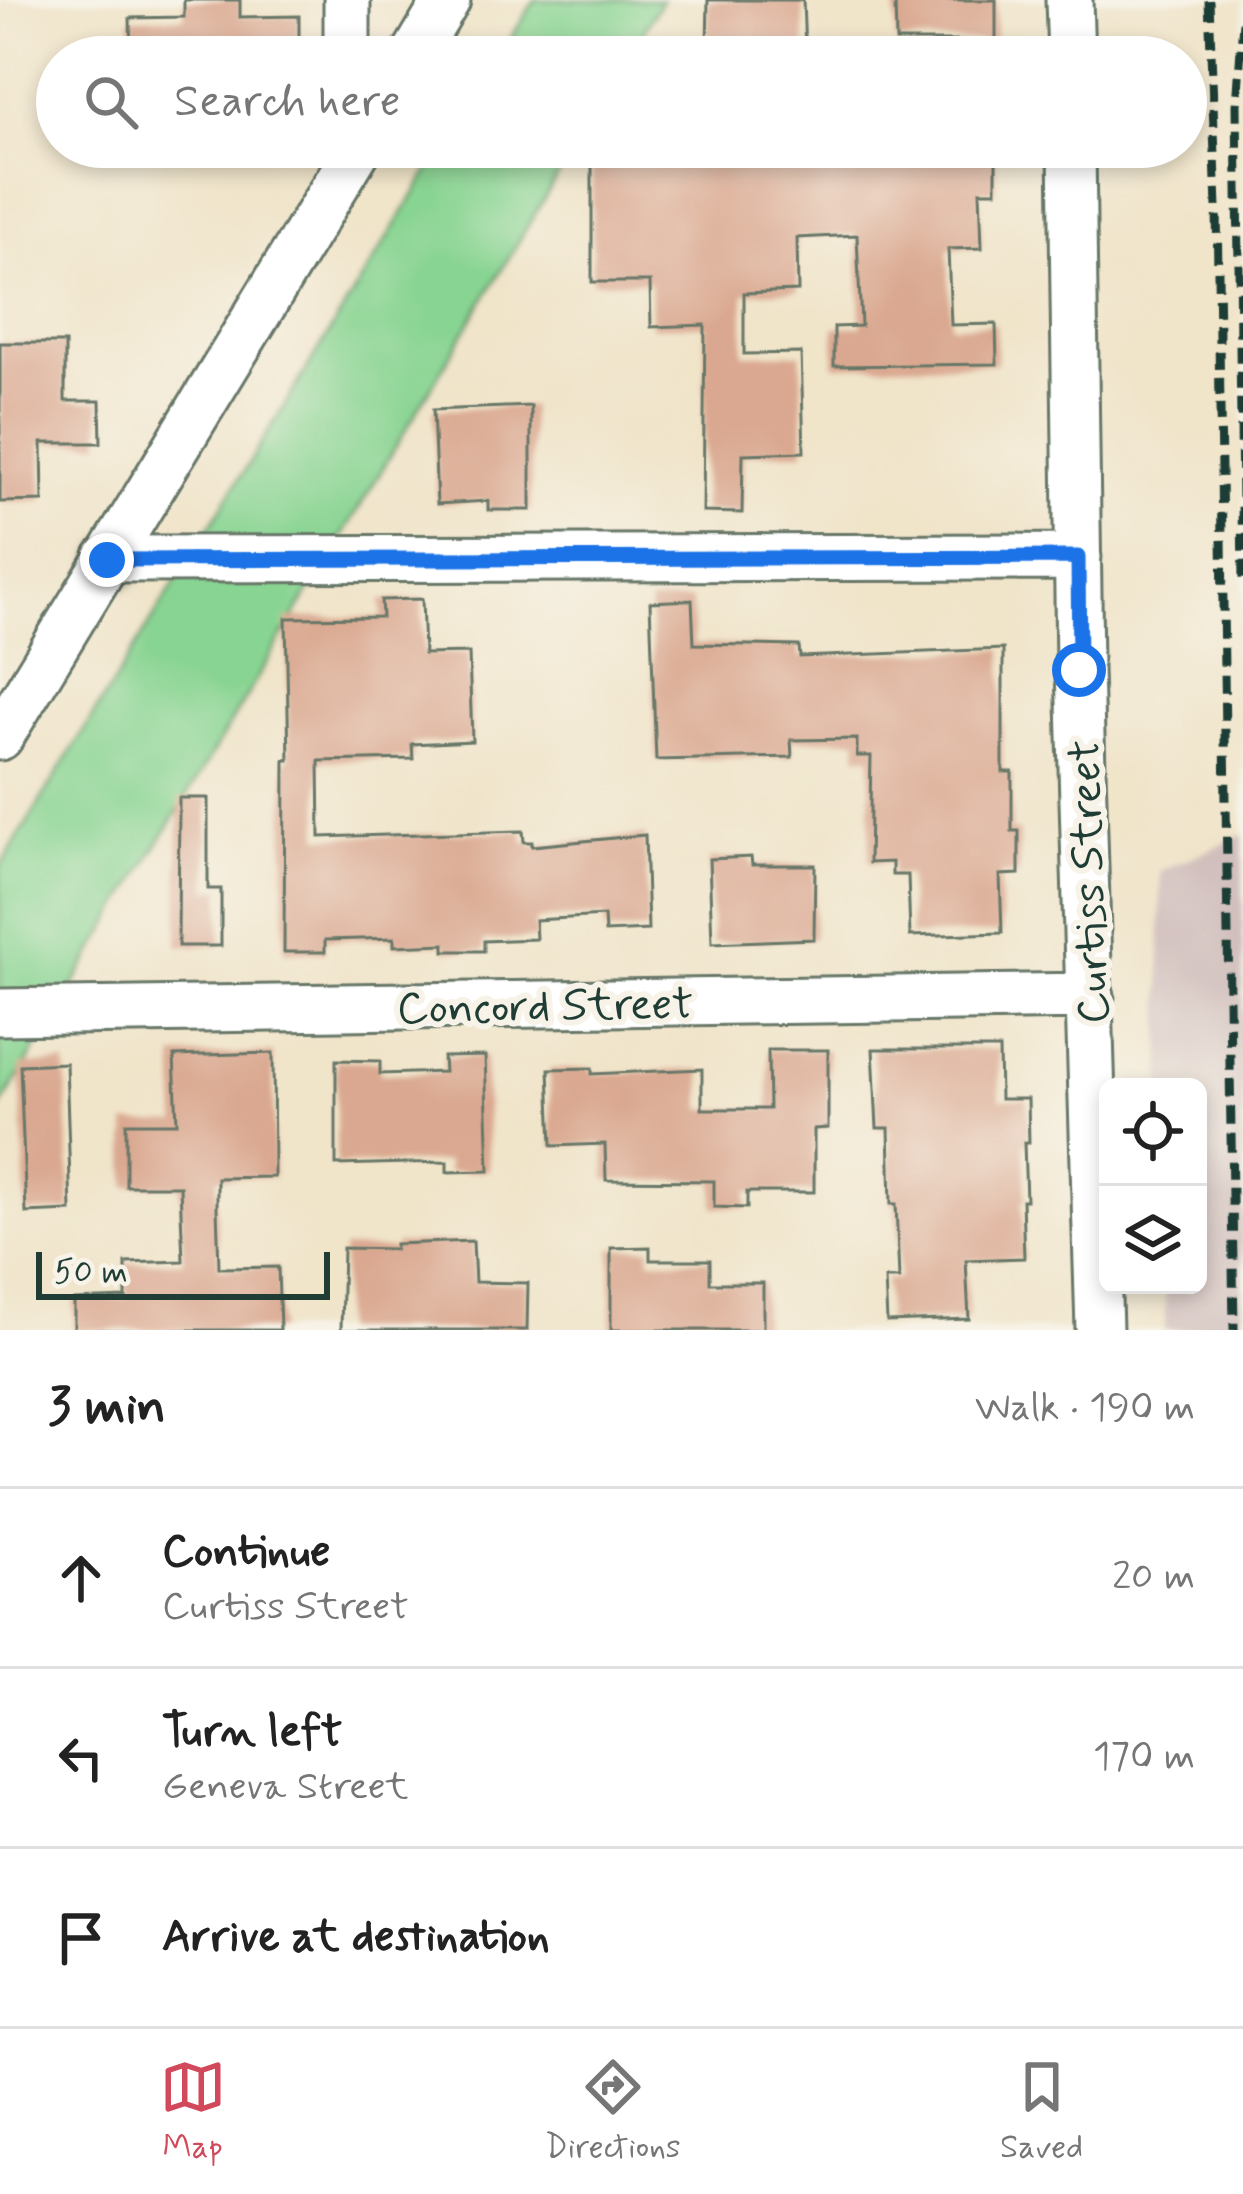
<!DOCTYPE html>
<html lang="en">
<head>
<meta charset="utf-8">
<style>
	:root { --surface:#fff; --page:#f6f6f6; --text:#222; --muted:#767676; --line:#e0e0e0; --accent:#d1495b }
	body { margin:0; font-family:Mynerve,sans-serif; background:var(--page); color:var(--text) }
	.controls { position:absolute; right:36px; bottom:36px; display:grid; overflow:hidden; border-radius:18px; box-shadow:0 6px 18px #0003 }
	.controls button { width:108px; height:108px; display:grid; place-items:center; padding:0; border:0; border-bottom:3px solid var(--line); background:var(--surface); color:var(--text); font:60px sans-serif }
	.scale { position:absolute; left:36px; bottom:30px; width:294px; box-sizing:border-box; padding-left:12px; border:6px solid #1f3d34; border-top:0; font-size:33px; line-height:42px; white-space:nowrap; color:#1f3d34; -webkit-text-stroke:9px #f7f3e8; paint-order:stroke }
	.stop { position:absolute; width:36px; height:36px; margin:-27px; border:9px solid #1a73e8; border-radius:50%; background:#fff }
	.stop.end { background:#1a73e8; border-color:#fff; box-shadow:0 3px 12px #0008 }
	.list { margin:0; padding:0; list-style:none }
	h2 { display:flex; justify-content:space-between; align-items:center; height:156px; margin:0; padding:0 48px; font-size:51px }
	h2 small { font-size:39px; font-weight:400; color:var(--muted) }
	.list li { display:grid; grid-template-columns:78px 1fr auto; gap:36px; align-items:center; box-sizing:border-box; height:180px; padding:0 48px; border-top:3px solid var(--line) }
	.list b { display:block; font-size:45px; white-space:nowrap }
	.list p { margin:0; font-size:39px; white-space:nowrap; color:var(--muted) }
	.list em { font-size:39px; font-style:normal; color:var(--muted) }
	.icon { flex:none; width:66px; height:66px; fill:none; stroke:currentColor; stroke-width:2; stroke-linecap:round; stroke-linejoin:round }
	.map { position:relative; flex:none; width:1243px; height:1330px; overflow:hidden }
	.search { position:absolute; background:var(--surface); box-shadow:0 6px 18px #0003; left:36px; right:36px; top:36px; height:132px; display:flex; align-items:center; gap:30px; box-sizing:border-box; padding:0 42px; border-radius:66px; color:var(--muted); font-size:45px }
	.sheet { height:696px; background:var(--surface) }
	nav { display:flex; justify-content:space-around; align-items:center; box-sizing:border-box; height:168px; border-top:3px solid var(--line); background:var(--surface); font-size:33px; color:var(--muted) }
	nav a { display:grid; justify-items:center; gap:6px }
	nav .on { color:var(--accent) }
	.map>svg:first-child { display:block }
	.industrial { fill:#d1bfbd }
	.green { fill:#88d492; stroke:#548863; stroke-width:3 }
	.building { fill:#daa890 }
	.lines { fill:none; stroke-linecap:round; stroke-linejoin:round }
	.street-casing { stroke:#687768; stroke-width:51 }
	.street { stroke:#fff; stroke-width:45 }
	.rail { stroke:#1f3d34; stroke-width:9; stroke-dasharray:18 9; stroke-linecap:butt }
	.route { stroke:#1a73e8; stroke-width:15 }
	.labels { text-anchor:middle; stroke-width:12; stroke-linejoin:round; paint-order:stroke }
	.street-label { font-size:45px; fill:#1f3d34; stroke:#f7f3e8 }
</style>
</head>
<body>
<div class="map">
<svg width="1243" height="1330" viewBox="0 0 1243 1330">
	<rect width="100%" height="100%" fill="#f7f3e8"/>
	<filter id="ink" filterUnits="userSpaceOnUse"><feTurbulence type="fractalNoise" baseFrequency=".00833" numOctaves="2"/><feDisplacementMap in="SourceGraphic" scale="24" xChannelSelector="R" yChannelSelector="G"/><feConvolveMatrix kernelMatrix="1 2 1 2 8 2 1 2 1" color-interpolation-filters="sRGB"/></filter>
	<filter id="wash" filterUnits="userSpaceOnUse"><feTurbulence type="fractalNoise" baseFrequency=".004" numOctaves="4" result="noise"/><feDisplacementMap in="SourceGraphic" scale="48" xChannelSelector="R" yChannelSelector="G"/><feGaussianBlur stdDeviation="2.7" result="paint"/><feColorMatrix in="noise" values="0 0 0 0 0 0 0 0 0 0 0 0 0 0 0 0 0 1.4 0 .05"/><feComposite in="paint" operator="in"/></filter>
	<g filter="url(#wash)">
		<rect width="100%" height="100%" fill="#f0e4c9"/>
		<path class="industrial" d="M 1243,835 L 1243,1330 L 1165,1330 L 1165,1285 L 1198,1285 L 1198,1087 L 1162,1087 L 1160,871 Z"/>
		<path class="green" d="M 535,0 L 662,0 L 628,57 L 499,57 Z
			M 444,147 L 575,147 L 0,1108 L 0,867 Z"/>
		<g id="blocks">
			<path class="building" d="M 184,0 L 240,0 L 240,17 L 299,16 L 299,56 L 131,57 L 130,18 L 184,17 Z
				M 708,0 L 803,0 L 805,51 L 761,52 L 761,47 L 707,46 Z
				M 895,0 L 996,0 L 996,41 L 896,41 Z
				M 838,147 L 996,147 L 996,191 L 980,191 L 982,248 L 948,249 L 951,325 L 996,324 L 997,364 L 834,366 L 834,327 L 861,326 L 857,235 L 797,238 L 798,291 L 744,293 L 744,354 L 801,353 L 804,452 L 743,454 L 742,513 L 703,512 L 705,325 L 651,327 L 650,282 L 592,282 L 592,161 L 807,154 L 806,149 Z
				M 0,343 L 65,343 L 65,401 L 100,401 L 101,443 L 42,443 L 43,501 L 0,502 Z
				M 531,406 L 531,510 L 488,510 L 488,501 L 437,504 L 433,410 Z
				M 422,599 L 424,654 L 469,653 L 472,741 L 412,744 L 413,759 L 319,761 L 320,837 L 523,831 L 524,842 L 532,842 L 532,846 L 645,835 L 648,930 L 605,932 L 604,916 L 535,920 L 536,939 L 484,941 L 484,951 L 445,951 L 445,944 L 394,946 L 394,938 L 325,940 L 325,952 L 284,952 L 285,760 L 289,760 L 286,618 L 382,617 L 381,600 Z
				M 692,600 L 694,644 L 799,646 L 800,657 L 1003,649 L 1003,772 L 1012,772 L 1012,831 L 1019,831 L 1019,874 L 1000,875 L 1002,933 L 910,936 L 908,875 L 892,875 L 892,862 L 869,863 L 871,756 L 857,756 L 857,739 L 791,740 L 792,757 L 656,760 L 650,602 Z
				M 179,798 L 208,798 L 208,889 L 221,889 L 221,946 L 178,946 Z
				M 751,857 L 752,865 L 815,865 L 814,939 L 712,943 L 709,859 Z
				M 873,1049 L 999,1049 L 1000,1099 L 1028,1099 L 1029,1143 L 1024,1143 L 1026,1200 L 1022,1200 L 1024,1258 L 966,1260 L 969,1319 L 887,1322 L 885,1279 L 899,1279 L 896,1204 L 891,1204 L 889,1128 L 877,1128 Z
				M 768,1050 L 828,1050 L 828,1128 L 814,1129 L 814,1192 L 747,1192 L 747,1208 L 714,1207 L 714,1181 L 606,1180 L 605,1144 L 552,1146 L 549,1069 L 592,1068 L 592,1074 L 702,1069 L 702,1109 L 769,1109 Z
				M 273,1053 L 274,1177 L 217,1178 L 217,1208 L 219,1268 L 278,1267 L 280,1330 L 74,1330 L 74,1300 L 126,1298 L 126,1263 L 183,1261 L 180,1186 L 126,1186 L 126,1123 L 177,1123 L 174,1056 Z
				M 485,1056 L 489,1171 L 447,1172 L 447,1162 L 336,1165 L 336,1060 L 380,1061 L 380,1074 L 444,1072 L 443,1057 Z
				M 66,1063 L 71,1211 L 26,1213 L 20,1065 Z
				M 473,1241 L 475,1282 L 528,1283 L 527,1330 L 341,1330 L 343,1248 L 395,1249 L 395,1244 Z
				M 650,1247 L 650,1260 L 710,1260 L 710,1283 L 763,1283 L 763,1330 L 611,1330 L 611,1248 Z"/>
		</g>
	</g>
	<g filter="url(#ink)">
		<use href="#blocks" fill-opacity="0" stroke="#687768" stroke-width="3"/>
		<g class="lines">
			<g class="street-casing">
				<path id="street" d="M 1069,0 L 1071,57
					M 347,57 L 347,0
					M 413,57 L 447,0
					M 1072,147 L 1079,669 L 1099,1330
					M 107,559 L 1078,557
					M 0,737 L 359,147
					M 0,1012 L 1091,996"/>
			</g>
			<use href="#street" class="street"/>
			<path class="rail" d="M 1209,0 L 1217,207 L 1234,1330
				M 1243,21 L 1237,105 L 1243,584"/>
		</g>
	</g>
	<g class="lines" filter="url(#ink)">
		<path class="route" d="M 107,560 L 1078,557 L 1079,670"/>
	</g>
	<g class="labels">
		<g class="street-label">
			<text transform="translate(1087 882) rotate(-92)" y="16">Curtiss Street</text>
			<text transform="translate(545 1004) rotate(-1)" y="16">Concord Street</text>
		</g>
	</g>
</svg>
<div class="controls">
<button><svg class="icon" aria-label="locate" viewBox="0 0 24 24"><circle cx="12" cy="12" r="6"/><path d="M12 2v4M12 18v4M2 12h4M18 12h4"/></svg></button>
<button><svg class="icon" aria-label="layers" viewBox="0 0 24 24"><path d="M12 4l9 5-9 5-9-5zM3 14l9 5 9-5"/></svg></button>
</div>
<div class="scale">50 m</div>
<div class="stop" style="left:1079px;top:670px"></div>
<div class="stop end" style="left:107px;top:560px"></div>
<div class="search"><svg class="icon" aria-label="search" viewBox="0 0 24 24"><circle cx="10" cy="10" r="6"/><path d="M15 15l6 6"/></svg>Search here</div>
</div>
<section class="sheet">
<h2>3 min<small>Walk · 190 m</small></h2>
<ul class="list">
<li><svg class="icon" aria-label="ahead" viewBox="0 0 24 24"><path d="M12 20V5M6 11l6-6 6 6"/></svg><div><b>Continue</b><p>Curtiss Street</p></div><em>20 m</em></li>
<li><svg class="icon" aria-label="left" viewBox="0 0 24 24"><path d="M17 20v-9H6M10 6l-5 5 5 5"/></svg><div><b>Turn left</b><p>Geneva Street</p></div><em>170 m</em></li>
<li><svg class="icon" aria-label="arrive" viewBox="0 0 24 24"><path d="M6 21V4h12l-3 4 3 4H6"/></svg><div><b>Arrive at destination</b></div></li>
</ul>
</section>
<nav>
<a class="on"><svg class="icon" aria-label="map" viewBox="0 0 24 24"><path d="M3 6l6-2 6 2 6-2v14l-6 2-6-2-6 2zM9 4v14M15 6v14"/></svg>Map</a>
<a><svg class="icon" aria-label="directions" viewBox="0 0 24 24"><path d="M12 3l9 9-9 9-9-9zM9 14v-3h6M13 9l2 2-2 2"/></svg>Directions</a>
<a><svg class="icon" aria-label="saved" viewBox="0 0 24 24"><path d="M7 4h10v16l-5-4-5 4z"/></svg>Saved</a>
</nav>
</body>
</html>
